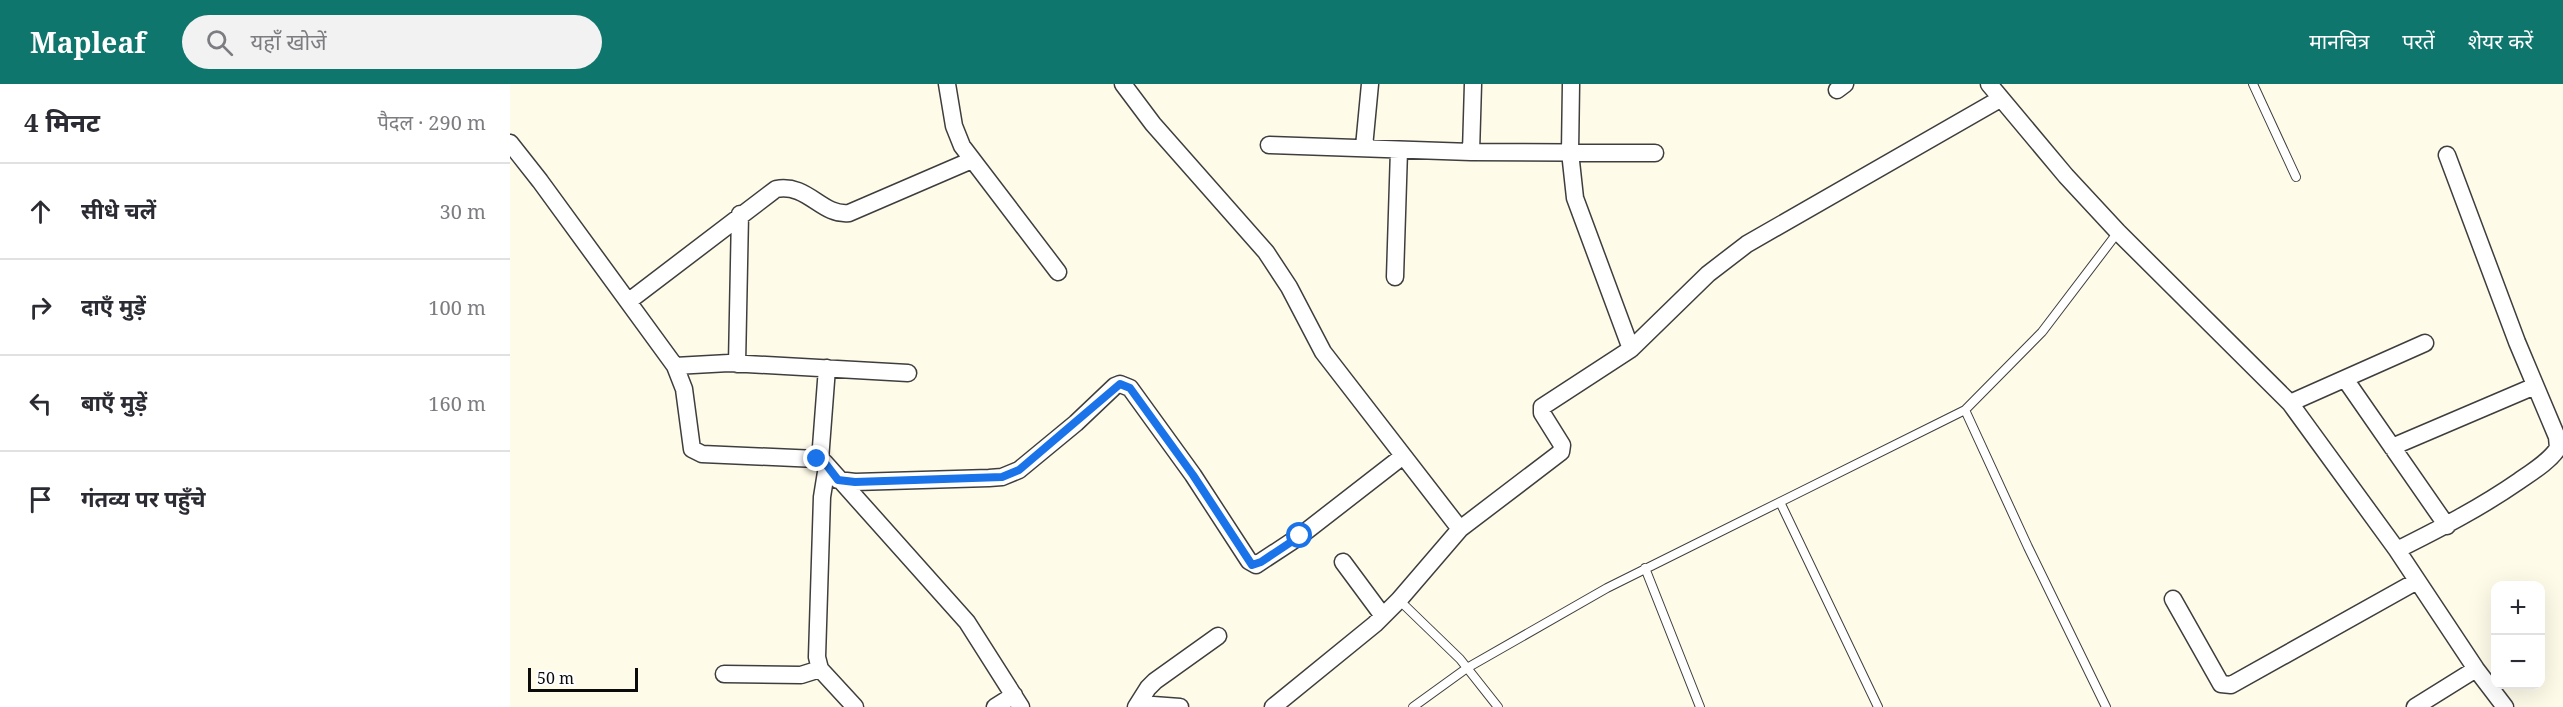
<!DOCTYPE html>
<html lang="hi">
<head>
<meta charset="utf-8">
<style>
	:root { --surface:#fff; --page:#f2f2f3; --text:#2b2b33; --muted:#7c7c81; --line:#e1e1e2; --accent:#0f766e }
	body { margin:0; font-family:"Noto Serif","Noto Sans Devanagari",serif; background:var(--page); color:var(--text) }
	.controls { position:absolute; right:18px; bottom:18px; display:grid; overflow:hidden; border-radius:12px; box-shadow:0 6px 24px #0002 }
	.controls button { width:54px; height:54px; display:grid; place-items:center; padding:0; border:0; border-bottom:2px solid var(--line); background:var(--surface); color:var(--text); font:30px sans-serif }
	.scale { position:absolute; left:18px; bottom:15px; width:110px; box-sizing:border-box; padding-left:6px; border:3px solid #0b0b0b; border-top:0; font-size:16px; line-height:21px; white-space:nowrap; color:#0b0b0b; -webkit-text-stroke:4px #fff; paint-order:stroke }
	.stop { position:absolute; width:18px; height:18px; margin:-14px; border:4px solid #1a73e8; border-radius:50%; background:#fff }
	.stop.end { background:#1a73e8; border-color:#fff; box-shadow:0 2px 6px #0008 }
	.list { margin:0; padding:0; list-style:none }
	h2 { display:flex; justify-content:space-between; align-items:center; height:78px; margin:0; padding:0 24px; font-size:26px }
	h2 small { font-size:20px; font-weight:400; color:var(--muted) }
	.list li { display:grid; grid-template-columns:39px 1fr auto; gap:18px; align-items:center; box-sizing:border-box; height:96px; padding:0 24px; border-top:2px solid var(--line) }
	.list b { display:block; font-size:22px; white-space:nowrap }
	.list em { font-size:20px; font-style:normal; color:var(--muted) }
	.icon { flex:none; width:33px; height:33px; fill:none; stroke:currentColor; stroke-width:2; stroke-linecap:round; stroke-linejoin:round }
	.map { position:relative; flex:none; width:2053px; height:623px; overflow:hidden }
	header { display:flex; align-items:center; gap:36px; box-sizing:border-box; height:84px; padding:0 30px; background:var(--accent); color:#fff }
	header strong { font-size:28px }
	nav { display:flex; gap:33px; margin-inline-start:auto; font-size:21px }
	.search { width:420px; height:54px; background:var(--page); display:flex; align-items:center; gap:15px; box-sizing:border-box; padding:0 21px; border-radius:33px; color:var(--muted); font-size:22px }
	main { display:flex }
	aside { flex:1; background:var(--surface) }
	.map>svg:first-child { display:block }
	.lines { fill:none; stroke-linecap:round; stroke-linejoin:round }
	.lane-casing { stroke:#3e3e3e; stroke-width:10 }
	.street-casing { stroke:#3e3e3e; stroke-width:19 }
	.lane { stroke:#fff; stroke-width:8 }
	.street { stroke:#fff; stroke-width:16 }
	.route { stroke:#1a73e8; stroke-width:8 }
</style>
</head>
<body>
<header>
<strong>Mapleaf</strong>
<div class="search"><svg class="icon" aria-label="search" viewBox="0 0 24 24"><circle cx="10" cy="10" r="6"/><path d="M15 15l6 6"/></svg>यहाँ खोजें</div>
<nav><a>मानचित्र</a><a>परतें</a><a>शेयर करें</a></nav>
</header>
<main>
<aside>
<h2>4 मिनट<small>पैदल · 290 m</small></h2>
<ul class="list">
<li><svg class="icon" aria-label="ahead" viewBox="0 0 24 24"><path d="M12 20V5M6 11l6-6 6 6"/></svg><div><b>सीधे चलें</b></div><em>30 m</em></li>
<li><svg class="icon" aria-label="right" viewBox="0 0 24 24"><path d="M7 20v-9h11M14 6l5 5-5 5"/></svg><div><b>दाएँ मुड़ें</b></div><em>100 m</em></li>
<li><svg class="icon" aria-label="left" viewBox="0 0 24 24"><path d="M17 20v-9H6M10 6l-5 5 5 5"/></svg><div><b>बाएँ मुड़ें</b></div><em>160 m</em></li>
<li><svg class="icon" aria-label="arrive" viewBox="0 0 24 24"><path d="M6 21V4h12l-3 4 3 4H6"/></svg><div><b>गंतव्य पर पहुँचे</b></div></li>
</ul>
</aside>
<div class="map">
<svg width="2053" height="623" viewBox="0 0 2053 623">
	<rect width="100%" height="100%" fill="#fffbe9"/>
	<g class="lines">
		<g class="lane-casing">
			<path id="lane" d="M 1743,0 L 1786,93
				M 1455,326 L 1518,463 L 1596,623
				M 1270,418 L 1368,623
				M 1135,484 L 1190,623
				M 889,516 L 950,575 L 988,623
				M 903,623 L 957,584 L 1097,504 L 1455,326 L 1532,248 L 1608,148"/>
		</g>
		<g class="street-casing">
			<path id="street" d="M 437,0 L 444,42 L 452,62 L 548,188
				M 613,0 L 643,40 L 756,168 L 779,203 L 813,268 L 950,445
				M 1061,0 L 1060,68 L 1065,114 L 1121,265
				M 1479,0 L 1556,92 L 1608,148 L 1780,319 L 1887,466 L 1966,585 L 1995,623
				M 1327,6 L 1335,0
				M 0,59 L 30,97 L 165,282 L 174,305 L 182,365 L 192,370 L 307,375 L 315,379 L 457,538 L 511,623
				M 759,61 L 961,68 L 1145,69
				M 854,63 L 860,0
				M 961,68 L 963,0
				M 885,193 L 889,66
				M 119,217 L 266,105 C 298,99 311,132 339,129 L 462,76
				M 227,280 L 230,130
				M 165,282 L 219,279 L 398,289
				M 1835,295 L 1937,442
				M 1780,319 L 1915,259
				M 1882,363 L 2025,302
				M 310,376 L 317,284
				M 317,382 L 312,413 L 307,573 L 310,585 L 345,623
				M 328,396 L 345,398 L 479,394 L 492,393 L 509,386 L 566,339 L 605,302 L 610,300 L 620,304 L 683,391 L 739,477 L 746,481 L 790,452 L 893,372
				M 1887,466 C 1929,445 1970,424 2009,397 C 2022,388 2040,377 2048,364 L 2047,353 L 2007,258 L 1937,71
				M 833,478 L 873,532
				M 1663,515 L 1711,600 L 1721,601 L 1907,497
				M 214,590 L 291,591 L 310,585
				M 485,623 L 504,611
				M 626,623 L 638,604 L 645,597 L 708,552
				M 635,623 L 643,621 L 670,623
				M 763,623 L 865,540 L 889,516 L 950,445 L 1051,368 L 1052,361 L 1032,329 L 1032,323 L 1121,265 L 1198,190 L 1237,160 L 1490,15
				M 1905,623 L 1966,585"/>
		</g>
		<use href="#lane" class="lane"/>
		<use href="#street" class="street"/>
	</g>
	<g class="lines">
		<path class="route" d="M 307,375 L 315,379 L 328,396 L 345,398 L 492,393 L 509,386 L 610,300 L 620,304 L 683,391 L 742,481 L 751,478 L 790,452"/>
	</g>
</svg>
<div class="controls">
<button>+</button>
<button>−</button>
</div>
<div class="scale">50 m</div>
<div class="stop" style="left:790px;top:452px"></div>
<div class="stop end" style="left:307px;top:375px"></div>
</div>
</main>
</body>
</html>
